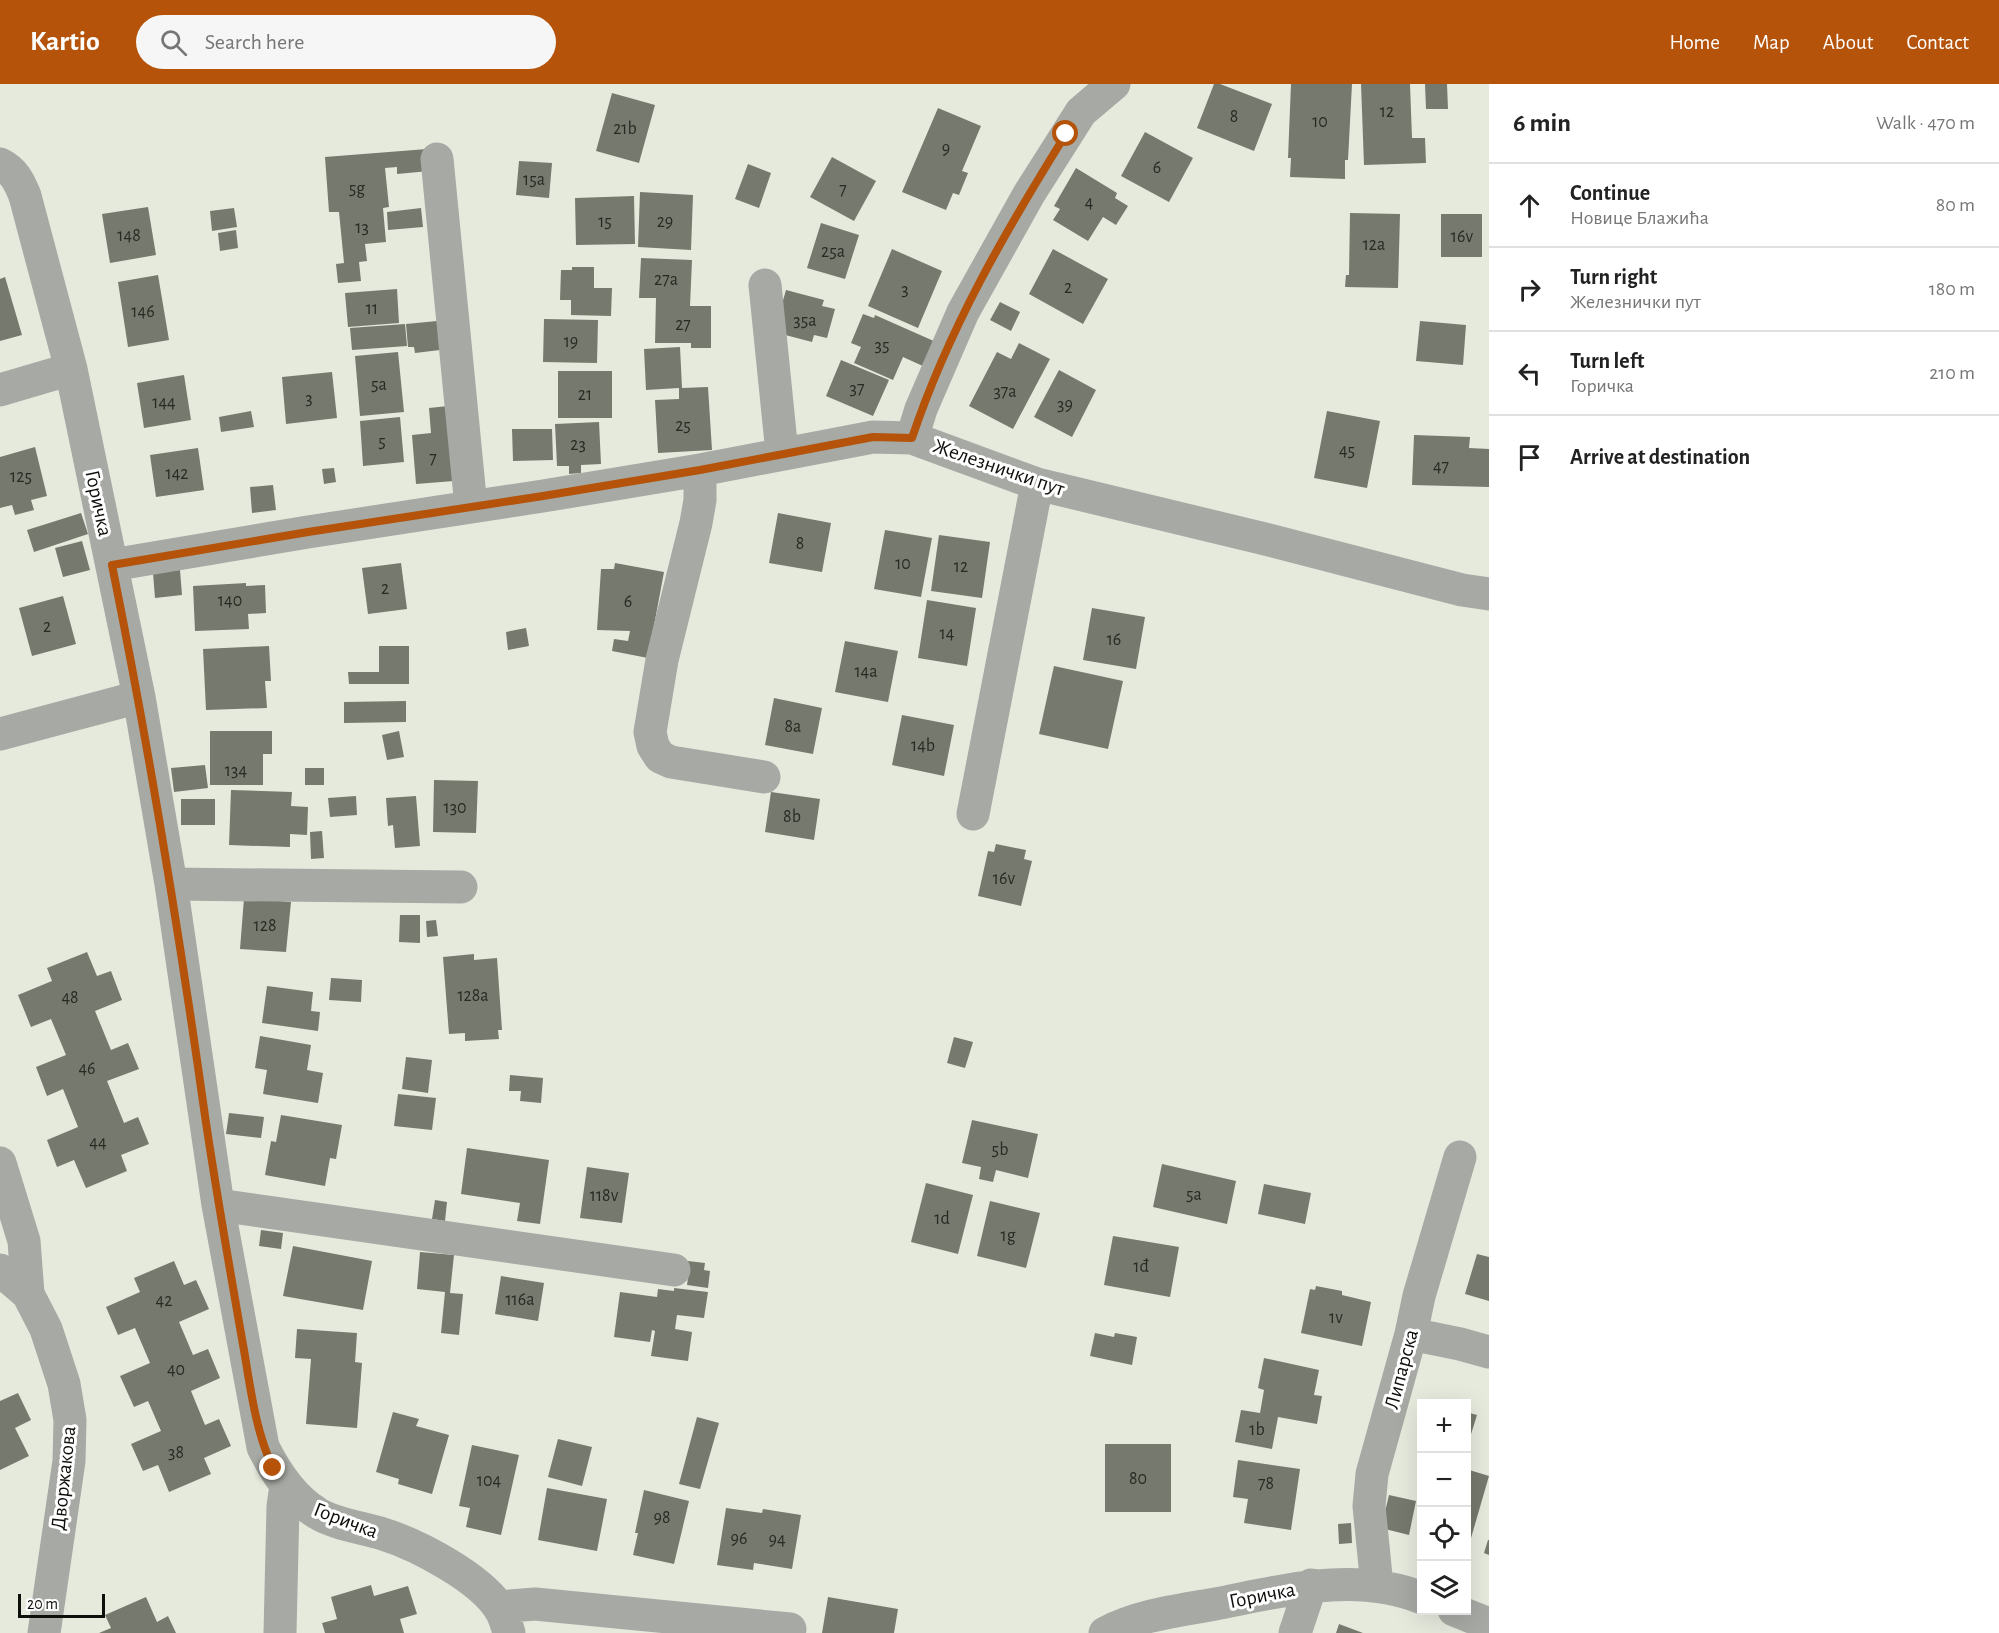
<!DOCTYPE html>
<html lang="en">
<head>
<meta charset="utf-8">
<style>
	:root { --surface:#fff; --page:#f6f6f6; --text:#222; --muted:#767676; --line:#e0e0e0; --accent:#b45309 }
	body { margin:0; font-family:"Alegreya Sans",sans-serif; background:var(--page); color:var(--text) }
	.controls { position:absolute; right:18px; bottom:18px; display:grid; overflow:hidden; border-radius:0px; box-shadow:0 6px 24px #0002 }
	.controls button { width:54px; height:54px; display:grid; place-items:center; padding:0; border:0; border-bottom:2px solid var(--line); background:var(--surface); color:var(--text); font:30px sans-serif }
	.scale { position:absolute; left:18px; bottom:15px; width:87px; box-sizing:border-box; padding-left:6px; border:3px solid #0e0f0b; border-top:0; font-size:16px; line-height:21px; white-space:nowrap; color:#0e0f0b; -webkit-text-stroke:4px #fff; paint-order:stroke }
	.stop { position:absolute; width:18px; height:18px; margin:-14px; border:4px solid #b45309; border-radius:50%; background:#fff }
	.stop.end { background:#b45309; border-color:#fff; box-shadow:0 2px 6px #0008 }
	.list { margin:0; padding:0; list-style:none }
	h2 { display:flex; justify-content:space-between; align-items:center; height:78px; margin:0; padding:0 24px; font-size:26px }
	h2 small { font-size:20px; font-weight:400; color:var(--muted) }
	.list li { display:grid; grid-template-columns:39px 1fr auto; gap:18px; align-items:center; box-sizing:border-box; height:84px; padding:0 24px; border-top:2px solid var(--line) }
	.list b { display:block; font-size:22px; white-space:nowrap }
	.list p { margin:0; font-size:20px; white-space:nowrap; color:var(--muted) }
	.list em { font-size:20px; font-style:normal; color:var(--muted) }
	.icon { flex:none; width:33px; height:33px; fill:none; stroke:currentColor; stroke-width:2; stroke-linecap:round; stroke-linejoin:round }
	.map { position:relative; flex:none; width:1489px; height:1549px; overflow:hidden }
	header { display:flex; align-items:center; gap:36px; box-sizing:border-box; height:84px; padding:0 30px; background:var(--accent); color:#fff }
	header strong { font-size:28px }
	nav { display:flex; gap:33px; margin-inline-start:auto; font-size:21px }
	.search { width:420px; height:54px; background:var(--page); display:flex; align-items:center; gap:15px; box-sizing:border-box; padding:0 21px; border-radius:33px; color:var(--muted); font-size:22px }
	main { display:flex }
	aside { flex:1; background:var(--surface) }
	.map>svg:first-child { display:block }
	.building { fill:#76796e }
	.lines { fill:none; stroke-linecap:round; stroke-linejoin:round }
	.minor { stroke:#a7a9a4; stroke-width:33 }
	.route { stroke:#b45309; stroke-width:8 }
	.labels { text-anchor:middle; stroke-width:6; stroke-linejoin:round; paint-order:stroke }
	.number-label { font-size:18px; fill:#282a24 }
	.street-label { font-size:21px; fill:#0e0f0b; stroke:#fff }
</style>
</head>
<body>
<header>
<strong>Kartio</strong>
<div class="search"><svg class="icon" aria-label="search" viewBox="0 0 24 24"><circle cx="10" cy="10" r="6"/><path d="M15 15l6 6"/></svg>Search here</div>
<nav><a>Home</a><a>Map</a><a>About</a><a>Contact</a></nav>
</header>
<main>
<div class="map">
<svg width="1489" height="1549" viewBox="0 0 1489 1549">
	<rect width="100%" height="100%" fill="#e6eadd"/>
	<path class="building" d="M 1214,0 L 1220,0 L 1272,20 L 1254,67 L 1197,44 Z
		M 1291,0 L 1352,0 L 1348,76 L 1345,76 L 1345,95 L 1290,93 L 1291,74 L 1288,74 Z
		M 1361,0 L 1410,0 L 1412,54 L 1425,54 L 1426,79 L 1364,81 Z
		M 1425,0 L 1447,0 L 1448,25 L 1426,25 Z
		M 612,9 L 655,21 L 639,79 L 596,67 Z
		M 938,24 L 981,42 L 962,87 L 968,89 L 959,111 L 953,109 L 946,126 L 902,108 Z
		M 1145,48 L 1193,74 L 1169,118 L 1121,92 Z
		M 427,65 L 429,87 L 397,90 L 397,83 L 385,84 L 389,123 L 383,124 L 386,158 L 365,160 L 367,177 L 359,178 L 361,197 L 338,199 L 336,180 L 344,179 L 339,128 L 329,128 L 325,73 Z
		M 832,73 L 876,97 L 854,137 L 810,113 Z
		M 519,77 L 552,79 L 549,114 L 516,111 Z
		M 748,80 L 771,89 L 759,124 L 735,115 Z
		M 1076,84 L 1117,109 L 1115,114 L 1128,122 L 1116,141 L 1103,133 L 1088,157 L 1053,136 L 1060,125 L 1054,122 Z
		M 640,108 L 693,111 L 691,166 L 638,163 Z
		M 634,112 L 635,160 L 576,161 L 575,114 Z
		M 148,123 L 156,171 L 110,179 L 102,130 Z
		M 234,124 L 237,143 L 212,147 L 210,127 Z
		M 421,124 L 423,143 L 388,146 L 387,128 Z
		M 1350,129 L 1400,130 L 1398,204 L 1345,203 L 1346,191 L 1349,191 Z
		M 1441,130 L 1482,130 L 1482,173 L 1441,173 Z
		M 821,139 L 859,151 L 845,195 L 807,184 Z
		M 236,146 L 238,164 L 220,167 L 218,149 Z
		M 892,165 L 942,187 L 918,244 L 868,222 Z
		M 1053,165 L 1108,195 L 1083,240 L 1029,210 Z
		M 641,174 L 692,176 L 690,222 L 711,222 L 711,264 L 691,264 L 691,259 L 655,259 L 656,214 L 639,214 Z
		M 572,183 L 594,183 L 594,204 L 612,204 L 611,232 L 571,231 L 571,216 L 560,216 L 561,186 L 572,186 Z
		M 158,191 L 169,256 L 128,263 L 118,198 Z
		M 5,193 L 22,251 L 0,257 L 0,195 Z
		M 397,205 L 399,239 L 348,243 L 345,209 Z
		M 786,206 L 824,216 L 822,222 L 835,225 L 827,254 L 814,251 L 812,258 L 774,248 Z
		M 1000,218 L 1020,228 L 1011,247 L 990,236 Z
		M 863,230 L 874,234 L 875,231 L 936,258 L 925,283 L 903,273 L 893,296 L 854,279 L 861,263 L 851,259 Z
		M 544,235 L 598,236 L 597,279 L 543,278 Z
		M 437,237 L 440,266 L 415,269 L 414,263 L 408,263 L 406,240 Z
		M 1420,237 L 1466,241 L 1463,281 L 1416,277 Z
		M 405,240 L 407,262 L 352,266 L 350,244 Z
		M 1019,259 L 1050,275 L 1013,345 L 969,322 L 997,268 L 1011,275 Z
		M 680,263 L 682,304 L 708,303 L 712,366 L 658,369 L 655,316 L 679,315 L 679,304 L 646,306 L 644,265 Z
		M 398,268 L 404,328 L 360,332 L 355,272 Z
		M 841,276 L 889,296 L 873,332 L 826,312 Z
		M 1059,286 L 1096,306 L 1072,353 L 1034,333 Z
		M 558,287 L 612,287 L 612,334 L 558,334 Z
		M 332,288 L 337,334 L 286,340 L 282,293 Z
		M 184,291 L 191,336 L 144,344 L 137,299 Z
		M 448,322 L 454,397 L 416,400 L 412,351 L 431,349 L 429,324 Z
		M 251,327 L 254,343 L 221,348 L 219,333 Z
		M 1327,327 L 1380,337 L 1367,404 L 1314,394 Z
		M 400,333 L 404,378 L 363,382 L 360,337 Z
		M 599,338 L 601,380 L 581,381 L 581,389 L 569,390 L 569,382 L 557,382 L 555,340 Z
		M 512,345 L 552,345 L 553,376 L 513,377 Z
		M 1414,351 L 1470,353 L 1469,364 L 1489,365 L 1489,403 L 1412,401 Z
		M 35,363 L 47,412 L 31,416 L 34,426 L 15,431 L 12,421 L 0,424 L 0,373 Z
		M 198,364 L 204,406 L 156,413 L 150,371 Z
		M 334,384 L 336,398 L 324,400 L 322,385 Z
		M 273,401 L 276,426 L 252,429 L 250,403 Z
		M 81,429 L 88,450 L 34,468 L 27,446 Z
		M 778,429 L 831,439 L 822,488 L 769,479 Z
		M 885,446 L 932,454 L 921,513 L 874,505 Z
		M 939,451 L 990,458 L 982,514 L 931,507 Z
		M 82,457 L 90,486 L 63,493 L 55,464 Z
		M 401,479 L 407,525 L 368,530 L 362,484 Z
		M 615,479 L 664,488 L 648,574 L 612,567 L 614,555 L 628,557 L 630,547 L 597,546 L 601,485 L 614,485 Z
		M 180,486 L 182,511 L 155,514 L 153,489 Z
		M 246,499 L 246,502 L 265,501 L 266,529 L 248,530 L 249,545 L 195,547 L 193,502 Z
		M 63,512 L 76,560 L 32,572 L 19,524 Z
		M 927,516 L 976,524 L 967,582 L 918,574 Z
		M 1092,524 L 1145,533 L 1136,585 L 1083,576 Z
		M 526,544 L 529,562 L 508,566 L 506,548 Z
		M 845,557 L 898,567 L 888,618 L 835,608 Z
		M 269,562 L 271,597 L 265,597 L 267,624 L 206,626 L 203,565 Z
		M 379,562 L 409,562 L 409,600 L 349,600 L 348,588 L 379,588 Z
		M 1054,582 L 1123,597 L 1108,665 L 1039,650 Z
		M 774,614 L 822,624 L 813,670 L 765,661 Z
		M 406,617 L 406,638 L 344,639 L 344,618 Z
		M 902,631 L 954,641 L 944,692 L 892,681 Z
		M 210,647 L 272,647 L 272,670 L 263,670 L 263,701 L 210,701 Z
		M 399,647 L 404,673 L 387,676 L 382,651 Z
		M 205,681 L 208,704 L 174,708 L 171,684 Z
		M 305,684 L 324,684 L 324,701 L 305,701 Z
		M 434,696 L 478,697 L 476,749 L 433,748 Z
		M 231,706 L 292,708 L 291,722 L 308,723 L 307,751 L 290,750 L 290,763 L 229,761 Z
		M 771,708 L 820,715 L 814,756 L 765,748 Z
		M 356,712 L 357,731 L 330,733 L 328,714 Z
		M 416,712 L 420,762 L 395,764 L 393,741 L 388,742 L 386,714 Z
		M 181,715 L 215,715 L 215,741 L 181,741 Z
		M 322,747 L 324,774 L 311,775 L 310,748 Z
		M 996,760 L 1026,766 L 1024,775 L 1032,777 L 1021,822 L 978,812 L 988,767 L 994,768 Z
		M 244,814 L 291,818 L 286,868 L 240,865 Z
		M 400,831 L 420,831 L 420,859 L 399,858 Z
		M 436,836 L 438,852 L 427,853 L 426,837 Z
		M 87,868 L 97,892 L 111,887 L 122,916 L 95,927 L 111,966 L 128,959 L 139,985 L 107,997 L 124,1039 L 138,1033 L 149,1060 L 121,1071 L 127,1087 L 86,1104 L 74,1076 L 57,1083 L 47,1056 L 78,1043 L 63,1005 L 47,1012 L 36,983 L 66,971 L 51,935 L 31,943 L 18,911 L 52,897 L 47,884 Z
		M 474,870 L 474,876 L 497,874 L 502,946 L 498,946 L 499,955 L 465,957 L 465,949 L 449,950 L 443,873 Z
		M 331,894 L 362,896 L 361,918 L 329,916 Z
		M 267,902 L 313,908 L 311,927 L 320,928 L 318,947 L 262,939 Z
		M 260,952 L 311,961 L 307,986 L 323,989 L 318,1019 L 263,1010 L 267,986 L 255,984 Z
		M 954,953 L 973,958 L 965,984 L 947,979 Z
		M 406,973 L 432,976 L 428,1009 L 402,1005 Z
		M 510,991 L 543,994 L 541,1019 L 520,1017 L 521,1007 L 509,1007 Z
		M 398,1010 L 436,1014 L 432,1046 L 394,1042 Z
		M 229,1029 L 264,1033 L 261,1054 L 226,1050 Z
		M 281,1031 L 342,1041 L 336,1075 L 330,1074 L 325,1102 L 265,1091 L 271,1057 L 276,1058 Z
		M 972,1036 L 1038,1050 L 1028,1094 L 996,1086 L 993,1098 L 979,1095 L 981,1083 L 962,1079 Z
		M 467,1064 L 549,1076 L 540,1140 L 517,1137 L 520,1119 L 461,1110 Z
		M 1162,1080 L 1236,1097 L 1227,1140 L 1153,1123 Z
		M 587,1083 L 629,1089 L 622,1139 L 580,1134 Z
		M 926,1099 L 973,1111 L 958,1170 L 911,1158 Z
		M 1264,1100 L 1311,1109 L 1305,1140 L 1258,1130 Z
		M 435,1116 L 447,1118 L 445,1137 L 432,1135 Z
		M 990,1117 L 1040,1129 L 1026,1184 L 977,1172 Z
		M 261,1146 L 283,1149 L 281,1165 L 259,1162 Z
		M 1113,1152 L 1179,1163 L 1170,1213 L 1104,1201 Z
		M 293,1162 L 372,1177 L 363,1226 L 283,1212 Z
		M 420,1168 L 454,1171 L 450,1209 L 463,1210 L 459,1251 L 441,1249 L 445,1208 L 417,1205 Z
		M 1477,1170 L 1489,1173 L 1489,1217 L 1465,1210 Z
		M 174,1177 L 184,1201 L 196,1196 L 209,1225 L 179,1238 L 193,1271 L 208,1265 L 220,1294 L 191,1307 L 205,1341 L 219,1335 L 231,1362 L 204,1374 L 211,1390 L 169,1408 L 158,1381 L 143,1387 L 131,1360 L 161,1347 L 148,1317 L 134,1323 L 120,1292 L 150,1279 L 135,1244 L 118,1251 L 106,1223 L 140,1208 L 134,1194 Z
		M 688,1177 L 705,1179 L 704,1186 L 710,1187 L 708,1204 L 687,1201 L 689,1187 L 687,1186 Z
		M 501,1192 L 544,1199 L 538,1237 L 495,1230 Z
		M 1316,1202 L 1342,1207 L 1342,1211 L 1371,1218 L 1362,1262 L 1301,1249 L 1310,1205 L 1315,1206 Z
		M 674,1204 L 708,1208 L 704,1234 L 677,1231 L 675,1245 L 692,1248 L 688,1277 L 651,1272 L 655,1247 L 652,1246 L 650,1258 L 614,1253 L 620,1208 L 657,1213 L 658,1205 L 674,1207 Z
		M 297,1245 L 357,1249 L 355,1278 L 362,1279 L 357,1344 L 306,1340 L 311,1275 L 295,1274 Z
		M 1095,1249 L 1114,1253 L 1115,1249 L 1137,1253 L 1132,1281 L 1090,1272 Z
		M 1264,1274 L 1319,1286 L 1314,1311 L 1322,1312 L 1317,1340 L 1278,1333 L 1272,1365 L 1235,1358 L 1241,1326 L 1260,1329 L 1264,1306 L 1258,1304 Z
		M 18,1309 L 31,1336 L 15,1344 L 29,1372 L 0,1386 L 0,1317 Z
		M 393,1328 L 419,1335 L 416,1342 L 449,1351 L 432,1410 L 398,1400 L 399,1395 L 376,1388 Z
		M 1466,1328 L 1477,1331 L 1467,1363 L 1466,1362 Z
		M 697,1333 L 719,1339 L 700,1405 L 679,1400 Z
		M 558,1355 L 592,1363 L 582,1402 L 548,1393 Z
		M 1105,1360 L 1171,1360 L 1171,1428 L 1105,1428 Z
		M 472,1361 L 519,1371 L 501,1451 L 466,1443 L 470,1424 L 459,1422 Z
		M 1238,1376 L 1300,1385 L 1291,1446 L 1244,1439 L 1248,1415 L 1233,1413 Z
		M 1466,1385 L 1489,1392 L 1469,1461 L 1466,1460 Z
		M 547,1404 L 607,1415 L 597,1467 L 538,1456 Z
		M 644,1406 L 689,1417 L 674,1480 L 633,1471 L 638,1449 L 635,1449 Z
		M 1389,1411 L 1416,1417 L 1409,1451 L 1381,1444 Z
		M 726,1424 L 762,1429 L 763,1425 L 801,1431 L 792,1485 L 754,1479 L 753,1486 L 717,1481 Z
		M 1351,1439 L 1352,1459 L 1339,1460 L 1338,1440 Z
		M 1488,1456 L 1489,1456 L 1489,1471 L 1484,1469 Z
		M 371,1501 L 374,1512 L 408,1502 L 417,1530 L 400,1535 L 404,1549 L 325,1549 L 322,1539 L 337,1535 L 331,1513 Z
		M 146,1513 L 157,1538 L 168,1532 L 176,1549 L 99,1549 L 111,1544 L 105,1531 Z
		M 828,1513 L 898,1525 L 894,1549 L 822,1549 Z
		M 1339,1540 L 1363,1549 L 1336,1549 Z"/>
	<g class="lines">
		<path class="minor" d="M 437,75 L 471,423
			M 0,80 C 14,87 19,97 25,112 L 71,285 L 139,613 L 171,800 L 218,1121 L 263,1363 C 276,1389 292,1414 317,1429 C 334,1440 364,1444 383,1450 C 418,1461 483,1495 501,1527 C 505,1534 507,1542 509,1549
			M 765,201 L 782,369
			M 0,306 L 71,285
			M 912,354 L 921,325 L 963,228 L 1029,110 L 1081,28 L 1114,0
			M 700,386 L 700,416 L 696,439 L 662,576 L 650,648 L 653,662 L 660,673 L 671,678 L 764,693
			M 112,481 L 308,448 L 543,412 L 700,386 L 873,353 L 912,354 L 1037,400 L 1265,455 L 1462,506 L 1489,510
			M 0,650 L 139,613
			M 973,730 L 1037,400
			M 171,800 L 461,803
			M 0,1079 L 24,1157 L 28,1210
			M 218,1121 L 674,1186
			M 0,1186 L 28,1210 L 46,1245 L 64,1300 L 70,1336 L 69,1377 L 44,1549
			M 1411,1250 L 1460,1260 L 1489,1268
			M 1377,1502 L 1369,1422 L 1372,1390 L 1411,1250 L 1419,1212 L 1460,1073
			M 501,1526 L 510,1522 L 535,1520 L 790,1545
			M 1454,1526 L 1489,1540
			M 280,1549 L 283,1422 L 286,1402
			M 1105,1549 C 1139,1531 1177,1527 1215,1520 C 1283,1507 1354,1487 1422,1514
			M 1295,1549 L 1311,1501"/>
	</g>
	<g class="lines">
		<path class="route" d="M 273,1384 C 254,1344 250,1298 242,1255 C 229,1181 216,1106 205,1032 C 179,847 149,664 112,481 L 308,448 L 543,412 L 700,386 L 873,353 L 912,354 C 949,244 1005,148 1066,50"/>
	</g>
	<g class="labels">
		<g class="number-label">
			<text x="1387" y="33">12</text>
			<text x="1234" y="38">8</text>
			<text x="1320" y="43">10</text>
			<text x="625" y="50">21b</text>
			<text x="946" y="70">9</text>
			<text x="1157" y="89">6</text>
			<text x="534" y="101">15a</text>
			<text x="357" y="110">5g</text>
			<text x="843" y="111">7</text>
			<text x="1089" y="124">4</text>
			<text x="605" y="143">15</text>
			<text x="665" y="143">29</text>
			<text x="362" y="149">13</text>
			<text x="129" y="157">148</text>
			<text x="1462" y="158">16v</text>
			<text x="1374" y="166">12a</text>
			<text x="833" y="173">25a</text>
			<text x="666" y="201">27a</text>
			<text x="1068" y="209">2</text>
			<text x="905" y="211">3</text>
			<text x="372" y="230">11</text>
			<text x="143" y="233">146</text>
			<text x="805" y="242">35a</text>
			<text x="683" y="246">27</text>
			<text x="571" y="263">19</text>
			<text x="882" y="267">35</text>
			<text x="379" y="306">5a</text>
			<text x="857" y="310">37</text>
			<text x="1005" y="313">37a</text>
			<text x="585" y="316">21</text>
			<text x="309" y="320">3</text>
			<text x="164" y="324">144</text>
			<text x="1065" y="326">39</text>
			<text x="683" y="347">25</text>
			<text x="382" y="363">5</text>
			<text x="578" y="366">23</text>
			<text x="1347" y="372">45</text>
			<text x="433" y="380">7</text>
			<text x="1441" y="388">47</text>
			<text x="177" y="395">142</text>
			<text x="21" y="398">125</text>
			<text x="800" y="465">8</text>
			<text x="903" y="485">10</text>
			<text x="961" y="488">12</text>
			<text x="385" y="510">2</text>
			<text x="230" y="522">140</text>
			<text x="628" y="523">6</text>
			<text x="47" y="548">2</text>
			<text x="947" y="555">14</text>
			<text x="1114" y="561">16</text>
			<text x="866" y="593">14a</text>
			<text x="793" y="648">8a</text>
			<text x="923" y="667">14b</text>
			<text x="236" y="692">134</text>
			<text x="455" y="729">130</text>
			<text x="792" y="738">8b</text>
			<text x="1004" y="800">16v</text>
			<text x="265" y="847">128</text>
			<text x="473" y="917">128a</text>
			<text x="70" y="919">48</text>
			<text x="87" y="990">46</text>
			<text x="98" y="1064">44</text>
			<text x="1000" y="1071">5b</text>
			<text x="1194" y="1116">5a</text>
			<text x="604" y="1117">118v</text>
			<text x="942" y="1140">1d</text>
			<text x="1008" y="1157">1g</text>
			<text x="1141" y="1188">1đ</text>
			<text x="520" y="1221">116a</text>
			<text x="164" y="1222">42</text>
			<text x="1336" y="1239">1v</text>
			<text x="176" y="1291">40</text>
			<text x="1257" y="1351">1b</text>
			<text x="176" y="1374">38</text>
			<text x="1138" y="1400">80</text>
			<text x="489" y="1402">104</text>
			<text x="1266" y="1405">78</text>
			<text x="662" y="1439">98</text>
			<text x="739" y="1460">96</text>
			<text x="777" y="1461">94</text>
		</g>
		<g class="street-label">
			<text transform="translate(999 383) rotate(19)" y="7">Железнички пут</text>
			<text transform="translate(99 419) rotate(78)" y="7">Горичка</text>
			<text transform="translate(1401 1285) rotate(-75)" y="7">Липарска</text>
			<text transform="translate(63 1394) rotate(-84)" y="7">Дворжакова</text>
			<text transform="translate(346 1436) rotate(21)" y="7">Горичка</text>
			<text transform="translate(1262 1511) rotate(-11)" y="7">Горичка</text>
		</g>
	</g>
</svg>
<div class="controls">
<button>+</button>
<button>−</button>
<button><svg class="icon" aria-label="locate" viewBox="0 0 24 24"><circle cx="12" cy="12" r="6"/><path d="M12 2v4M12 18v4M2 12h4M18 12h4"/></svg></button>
<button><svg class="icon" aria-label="layers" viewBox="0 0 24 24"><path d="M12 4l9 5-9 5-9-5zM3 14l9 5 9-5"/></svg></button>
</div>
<div class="scale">20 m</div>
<div class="stop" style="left:1066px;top:50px"></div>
<div class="stop end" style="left:273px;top:1384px"></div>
</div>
<aside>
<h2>6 min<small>Walk · 470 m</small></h2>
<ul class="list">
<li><svg class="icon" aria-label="ahead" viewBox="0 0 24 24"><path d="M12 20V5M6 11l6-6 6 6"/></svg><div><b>Continue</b><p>Новице Блажића</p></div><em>80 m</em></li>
<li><svg class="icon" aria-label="right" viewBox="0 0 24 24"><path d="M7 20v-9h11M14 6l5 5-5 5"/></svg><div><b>Turn right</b><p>Железнички пут</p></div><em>180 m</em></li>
<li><svg class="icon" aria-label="left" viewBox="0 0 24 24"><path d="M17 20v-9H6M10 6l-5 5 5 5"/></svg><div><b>Turn left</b><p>Горичка</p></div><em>210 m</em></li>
<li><svg class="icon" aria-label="arrive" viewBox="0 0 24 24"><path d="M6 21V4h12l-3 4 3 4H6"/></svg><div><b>Arrive at destination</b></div></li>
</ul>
</aside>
</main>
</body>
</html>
